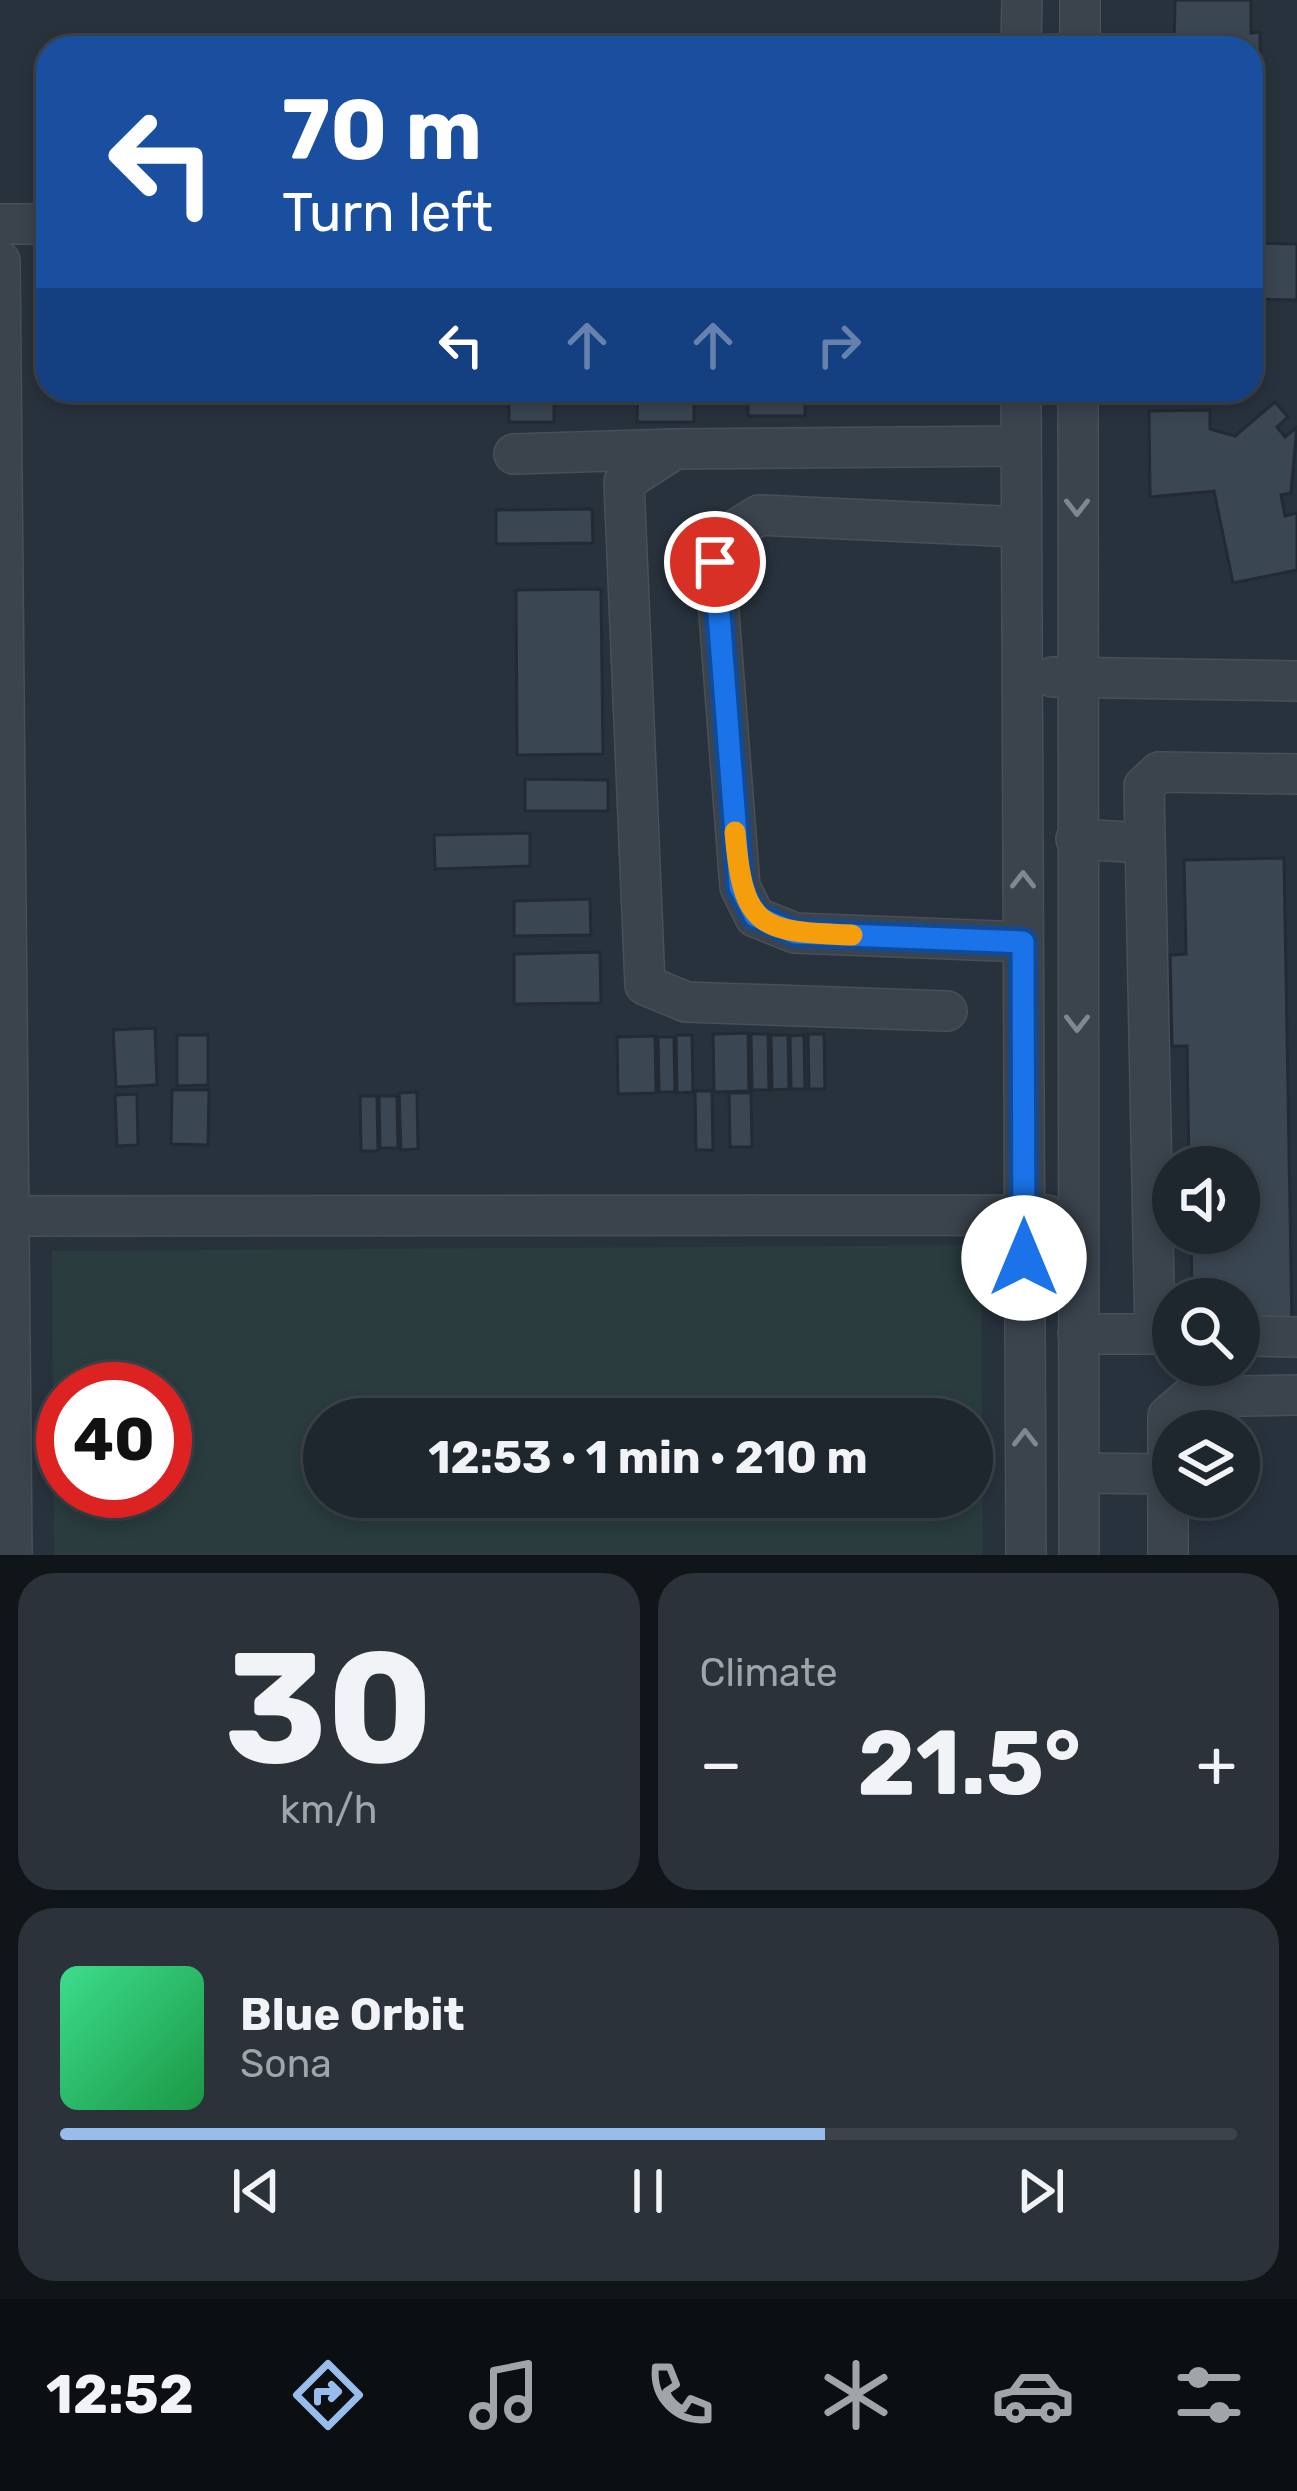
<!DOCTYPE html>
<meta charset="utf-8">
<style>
body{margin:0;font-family:Rubik,sans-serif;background:#2b323a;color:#f1f3f6;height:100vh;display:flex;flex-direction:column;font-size:45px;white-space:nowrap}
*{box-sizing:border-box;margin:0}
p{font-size:39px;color:#a1a5aa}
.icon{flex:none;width:66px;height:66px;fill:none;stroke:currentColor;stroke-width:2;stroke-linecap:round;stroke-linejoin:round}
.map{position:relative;height:1555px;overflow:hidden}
.panel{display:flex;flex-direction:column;gap:18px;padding:18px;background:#101519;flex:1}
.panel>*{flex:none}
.guide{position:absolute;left:36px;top:36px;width:1227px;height:366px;border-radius:36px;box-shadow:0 6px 18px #0003,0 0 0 3px #3c434a;background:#1a4fa0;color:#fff;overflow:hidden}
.controls{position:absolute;left:1152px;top:1146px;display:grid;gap:24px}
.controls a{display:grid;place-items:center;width:108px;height:108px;border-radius:50%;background:#1e262e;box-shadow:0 6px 18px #0003,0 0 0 3px #3c434a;font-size:60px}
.speed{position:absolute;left:36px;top:1362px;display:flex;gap:24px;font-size:60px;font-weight:700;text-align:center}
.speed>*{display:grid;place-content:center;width:156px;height:156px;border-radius:50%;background:#1e262e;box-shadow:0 6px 18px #0003,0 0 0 3px #3c434a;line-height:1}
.speed .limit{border:18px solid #d22;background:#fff;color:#111}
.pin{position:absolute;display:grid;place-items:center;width:102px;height:102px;color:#fff;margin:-51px;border:6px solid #fff;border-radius:50%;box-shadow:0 3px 12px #0007}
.me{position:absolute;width:132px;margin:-66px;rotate:0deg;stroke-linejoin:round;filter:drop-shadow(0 0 9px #0008)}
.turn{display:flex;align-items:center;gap:42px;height:252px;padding:0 48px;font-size:54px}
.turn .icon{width:156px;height:156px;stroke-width:2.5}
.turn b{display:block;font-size:84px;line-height:102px}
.lanes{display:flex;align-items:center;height:114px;padding:0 48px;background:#0003;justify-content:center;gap:60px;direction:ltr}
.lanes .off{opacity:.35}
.big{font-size:90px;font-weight:700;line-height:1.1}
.panel .widget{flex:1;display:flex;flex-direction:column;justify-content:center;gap:18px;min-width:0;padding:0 42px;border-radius:36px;background:#2b323a}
.panel .dial{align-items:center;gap:0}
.dial b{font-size:156px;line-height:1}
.song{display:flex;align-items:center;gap:36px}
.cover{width:144px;height:144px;border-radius:18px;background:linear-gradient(135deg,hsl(150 70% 55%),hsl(140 70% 35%))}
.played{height:12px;border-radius:6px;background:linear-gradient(90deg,#98bded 65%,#3c434a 65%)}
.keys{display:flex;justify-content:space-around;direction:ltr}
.heat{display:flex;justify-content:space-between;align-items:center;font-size:66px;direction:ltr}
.panel .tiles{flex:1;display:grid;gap:18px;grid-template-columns:1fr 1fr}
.widget:last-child{grid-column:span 2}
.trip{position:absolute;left:303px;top:1398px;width:690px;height:120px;border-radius:60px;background:#1e262e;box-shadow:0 6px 18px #0003,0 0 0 3px #3c434a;font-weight:700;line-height:120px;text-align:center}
.dock{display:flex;height:192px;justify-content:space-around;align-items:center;background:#0c0f12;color:#a1a5aa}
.dock .icon{width:84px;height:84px}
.dock .on{color:#98bded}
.dock b{font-size:54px;color:#f1f3f6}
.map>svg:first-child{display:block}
.green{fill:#2a3c3e;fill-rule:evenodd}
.building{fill:#3a4652;stroke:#222a34;stroke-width:3}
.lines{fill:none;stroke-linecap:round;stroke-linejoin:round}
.minor-casing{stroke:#484f59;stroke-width:42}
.minor{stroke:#3b434d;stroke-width:39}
.oneway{stroke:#808791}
.route-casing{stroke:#114b97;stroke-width:30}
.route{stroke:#1a73e8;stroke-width:21}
.slow{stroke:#f59e0b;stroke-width:21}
</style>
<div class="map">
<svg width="1297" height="1555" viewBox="0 0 1297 1555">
<rect width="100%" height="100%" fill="#28323d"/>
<path class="green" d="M981,1245L983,1555H54L52,1251ZM63,1389H165V1491H63ZM324,1419H972V1497H324Z"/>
<path class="building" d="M1175,0H1251V33L1260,32L1261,101L1251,102V48H1174Z
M1251,243L1297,244V300L1251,299Z
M509,390H554V422H509Z
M638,390H694V422H637Z
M748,390H805V416H748Z
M1275,402L1288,417L1277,427L1285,437L1297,427L1291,493L1281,495L1285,516L1297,513V570L1233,583L1214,491L1150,497L1149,411L1210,410V429L1235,436Z
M592,509L593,543L496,544V510Z
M601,589L603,754L517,755L516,590Z
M525,779L608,780V811H525Z
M530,833V866L435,869L434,835Z
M1284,858L1292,1324L1239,1325V1299H1192L1191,1233H1239V1167H1189L1187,1046H1172L1170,955L1186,954L1184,860Z
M590,899L591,935L514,936V901Z
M600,952L601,1003L514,1004V954Z
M155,1028L157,1085L116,1087L113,1030Z
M748,1033L749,1091L714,1092L713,1034Z
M751,1034H768L769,1090H752Z
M808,1034H824L825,1089H809Z
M177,1035H208V1085L177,1086Z
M676,1035H692L693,1092L677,1093Z
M771,1035H788L789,1089L772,1090Z
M804,1035L805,1089H791L790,1036Z
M655,1036L656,1093L618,1094L617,1037Z
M658,1037H674L675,1092H659Z
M172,1090H209L208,1145L171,1144Z
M695,1091H712L713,1150H696Z
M417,1092L418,1149L401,1150L399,1093Z
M729,1093H751L752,1147H730Z
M137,1094L138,1145L117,1146L115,1095Z
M360,1096H377L378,1151H361Z
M379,1096H397L398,1148H380Z"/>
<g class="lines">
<g class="minor-casing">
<path id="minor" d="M1021,48L1022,0
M1080,48V0
M0,224H48
M0,261L12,1555
M1021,390L1026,1555
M1078,390L1079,1555
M514,454L675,449
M1021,527L759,515L727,535L715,562L740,887L755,917L795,933L1023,942
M1053,677L1297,681
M1076,839L1145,843
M947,1011L686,1002L645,985L624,482L675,449L1021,446
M9,1216L1047,1215
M1078,1334H1155
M1173,1335L1155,1334L1144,786L1159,772L1297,774
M1239,1336L1297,1337
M1079,1473L1168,1474V1416L1190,1397L1297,1395
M1168,1474V1555"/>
</g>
<use href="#minor" class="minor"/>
</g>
<defs><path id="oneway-chevron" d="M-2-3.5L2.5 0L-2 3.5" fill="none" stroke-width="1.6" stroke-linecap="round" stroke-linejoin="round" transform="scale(3)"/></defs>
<g class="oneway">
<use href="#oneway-chevron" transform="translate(1077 507) rotate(90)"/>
<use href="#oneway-chevron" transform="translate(1023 880) rotate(-90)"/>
<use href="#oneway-chevron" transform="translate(1077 1023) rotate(90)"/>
<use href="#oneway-chevron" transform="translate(1025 1438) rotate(-90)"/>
</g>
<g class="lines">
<g class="route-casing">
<path id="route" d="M715,562L740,887L755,916L795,933L1023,942L1024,1258"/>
</g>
<use href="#route" class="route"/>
<path class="slow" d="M735,832C743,928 759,932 852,935"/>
</g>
</svg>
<div class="controls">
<a><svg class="icon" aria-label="sound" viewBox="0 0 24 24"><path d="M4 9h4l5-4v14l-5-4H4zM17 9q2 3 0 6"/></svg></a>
<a><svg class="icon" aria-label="search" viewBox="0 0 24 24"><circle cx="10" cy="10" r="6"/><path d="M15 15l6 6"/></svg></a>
<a><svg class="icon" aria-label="layers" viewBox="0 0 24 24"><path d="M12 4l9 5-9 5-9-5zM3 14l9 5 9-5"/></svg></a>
</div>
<div class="speed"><div class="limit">40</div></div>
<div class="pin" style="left:715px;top:562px;background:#d93025"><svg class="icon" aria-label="arrive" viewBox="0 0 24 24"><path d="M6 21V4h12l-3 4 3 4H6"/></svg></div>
<svg class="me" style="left:1024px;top:1258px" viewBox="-20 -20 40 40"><circle r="19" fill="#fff"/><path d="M0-13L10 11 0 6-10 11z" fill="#1a73e8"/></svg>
<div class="trip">12:53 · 1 min · 210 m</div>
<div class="guide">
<div class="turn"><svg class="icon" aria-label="left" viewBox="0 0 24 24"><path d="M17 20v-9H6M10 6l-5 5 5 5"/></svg><div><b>70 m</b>Turn left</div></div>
<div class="lanes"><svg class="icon" aria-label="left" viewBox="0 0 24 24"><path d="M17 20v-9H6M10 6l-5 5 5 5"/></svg><svg class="icon off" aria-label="ahead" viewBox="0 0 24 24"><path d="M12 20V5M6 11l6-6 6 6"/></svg><svg class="icon off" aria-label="ahead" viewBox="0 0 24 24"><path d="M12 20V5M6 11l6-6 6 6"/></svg><svg class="icon off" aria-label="right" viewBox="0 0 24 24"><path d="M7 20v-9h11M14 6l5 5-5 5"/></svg></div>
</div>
</div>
<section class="panel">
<div class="tiles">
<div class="widget dial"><b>30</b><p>km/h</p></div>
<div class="widget"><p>Climate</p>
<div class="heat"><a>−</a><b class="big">21.5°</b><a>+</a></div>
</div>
<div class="widget">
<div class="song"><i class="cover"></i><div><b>Blue Orbit</b><p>Sona</p></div></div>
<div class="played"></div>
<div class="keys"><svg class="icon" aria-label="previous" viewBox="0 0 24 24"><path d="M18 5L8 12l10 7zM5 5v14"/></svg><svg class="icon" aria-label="pause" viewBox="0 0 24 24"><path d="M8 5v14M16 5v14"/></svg><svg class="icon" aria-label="next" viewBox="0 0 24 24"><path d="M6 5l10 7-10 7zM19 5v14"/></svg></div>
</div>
</div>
</section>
<nav class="dock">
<b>12:52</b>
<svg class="icon on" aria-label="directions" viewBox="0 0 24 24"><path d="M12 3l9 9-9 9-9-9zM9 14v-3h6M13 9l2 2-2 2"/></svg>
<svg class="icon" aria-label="music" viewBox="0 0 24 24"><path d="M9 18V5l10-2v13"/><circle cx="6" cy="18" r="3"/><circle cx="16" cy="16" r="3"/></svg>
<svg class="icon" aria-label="phone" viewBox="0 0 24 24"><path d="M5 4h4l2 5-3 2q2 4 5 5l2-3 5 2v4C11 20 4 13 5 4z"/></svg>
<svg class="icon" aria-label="climate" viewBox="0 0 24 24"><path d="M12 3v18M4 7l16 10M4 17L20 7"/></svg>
<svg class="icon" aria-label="car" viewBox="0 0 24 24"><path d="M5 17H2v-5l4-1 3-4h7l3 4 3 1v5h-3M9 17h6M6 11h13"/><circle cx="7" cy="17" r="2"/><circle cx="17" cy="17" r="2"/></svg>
<svg class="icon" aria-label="filters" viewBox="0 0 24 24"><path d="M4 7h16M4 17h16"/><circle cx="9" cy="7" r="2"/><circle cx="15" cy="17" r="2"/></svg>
</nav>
